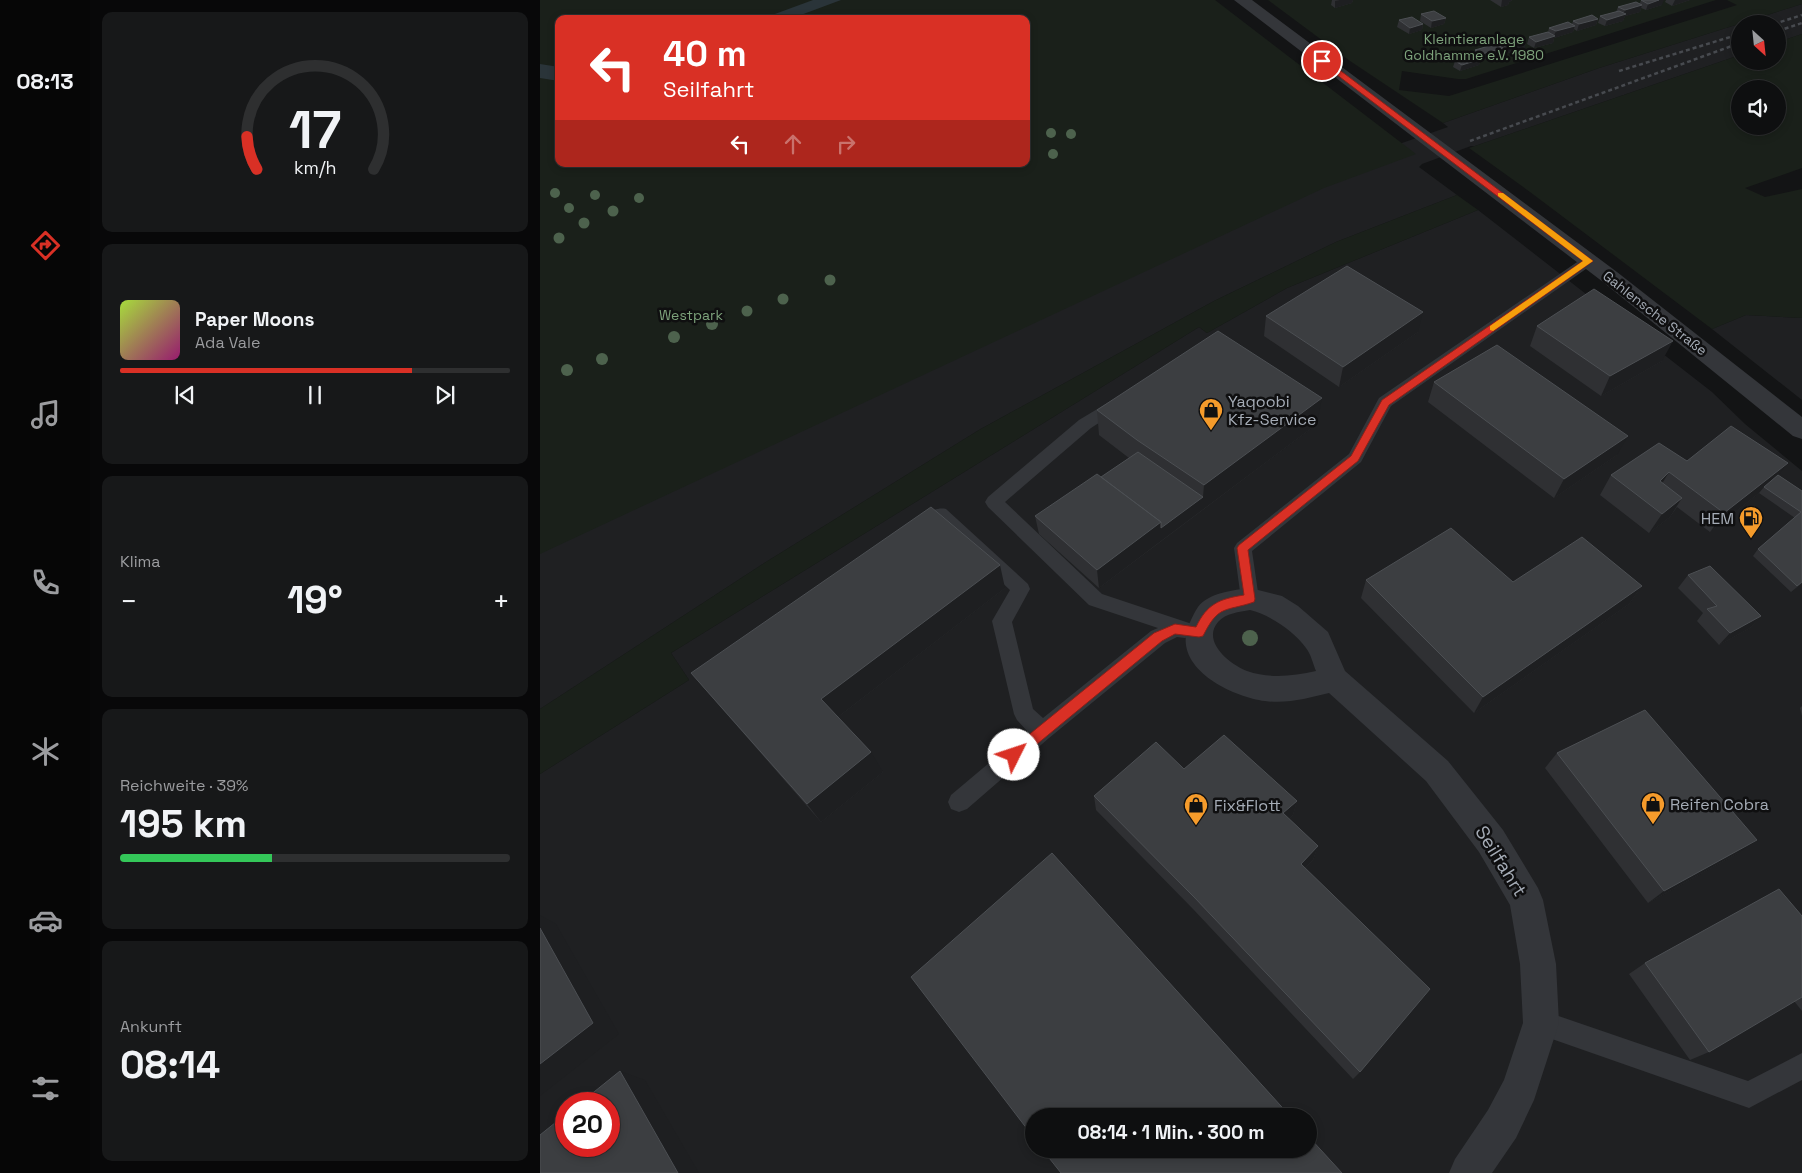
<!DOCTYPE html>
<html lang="de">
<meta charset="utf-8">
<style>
body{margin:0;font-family:"Space Grotesk",sans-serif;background:#171819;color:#f1f3f6;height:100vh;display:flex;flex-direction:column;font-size:19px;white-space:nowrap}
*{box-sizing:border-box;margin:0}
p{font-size:16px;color:#9b9c9f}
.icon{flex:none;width:28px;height:28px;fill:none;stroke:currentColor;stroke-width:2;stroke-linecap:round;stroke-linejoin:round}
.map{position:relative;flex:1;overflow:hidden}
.sheet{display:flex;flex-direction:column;gap:12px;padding:12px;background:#080809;width:450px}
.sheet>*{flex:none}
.top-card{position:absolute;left:15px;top:15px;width:475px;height:152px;border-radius:10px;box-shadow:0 2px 8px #0003,0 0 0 1px #2e2f30;background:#d93025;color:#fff;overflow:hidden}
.needle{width:32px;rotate:153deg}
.fabs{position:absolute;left:1191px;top:15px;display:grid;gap:10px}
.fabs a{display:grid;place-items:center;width:55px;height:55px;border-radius:50%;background:#0e0f10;box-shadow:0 2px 8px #0003,0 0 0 1px #2e2f30;font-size:25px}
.speed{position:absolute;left:15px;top:1092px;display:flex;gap:10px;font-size:25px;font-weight:700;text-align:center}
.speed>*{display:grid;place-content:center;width:65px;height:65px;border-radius:50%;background:#0e0f10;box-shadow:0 2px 8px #0003,0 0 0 1px #2e2f30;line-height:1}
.speed .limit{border:8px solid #d22;background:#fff;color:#111}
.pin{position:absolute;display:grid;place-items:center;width:42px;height:42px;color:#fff;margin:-21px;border:2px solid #fff;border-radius:50%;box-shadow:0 1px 5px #0007}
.me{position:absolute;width:55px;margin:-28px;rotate:49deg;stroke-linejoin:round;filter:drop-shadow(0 0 4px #0008)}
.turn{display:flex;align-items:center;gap:18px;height:105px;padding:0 25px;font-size:22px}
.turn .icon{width:65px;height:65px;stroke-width:2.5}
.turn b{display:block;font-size:35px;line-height:42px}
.lanes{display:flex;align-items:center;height:48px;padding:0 25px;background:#0003;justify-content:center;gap:25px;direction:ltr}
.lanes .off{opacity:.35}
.big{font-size:38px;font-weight:700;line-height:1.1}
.sheet .card{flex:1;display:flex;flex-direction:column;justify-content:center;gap:8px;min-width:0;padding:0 18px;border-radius:10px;background:#171819}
.sheet .dial{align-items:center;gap:0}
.dial svg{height:130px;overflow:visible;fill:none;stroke:#2e2f30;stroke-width:7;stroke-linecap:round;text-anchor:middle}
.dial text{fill:#f1f3f6;stroke:none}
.song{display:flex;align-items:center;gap:15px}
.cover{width:60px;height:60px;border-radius:8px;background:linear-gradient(135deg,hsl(80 70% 55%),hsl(320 70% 35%))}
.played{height:5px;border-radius:2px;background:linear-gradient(90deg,#d93025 75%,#2e2f30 75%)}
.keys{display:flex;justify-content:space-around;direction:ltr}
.heat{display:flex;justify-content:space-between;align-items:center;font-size:28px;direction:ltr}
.charge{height:8px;border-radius:4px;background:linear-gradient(90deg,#34c759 39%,#2e2f30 0)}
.trip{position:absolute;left:485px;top:1108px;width:292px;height:50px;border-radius:25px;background:#0e0f10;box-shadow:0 2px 8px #0003,0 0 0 1px #2e2f30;font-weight:700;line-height:50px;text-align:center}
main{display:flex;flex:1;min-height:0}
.dock{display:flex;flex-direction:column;width:90px;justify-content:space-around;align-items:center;background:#060606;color:#9b9c9f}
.dock .icon{width:35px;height:35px}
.dock .current{color:#d93025}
.dock b{font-size:22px;color:#f1f3f6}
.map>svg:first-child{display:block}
.built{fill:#1f2022;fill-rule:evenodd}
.green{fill:#1a201a;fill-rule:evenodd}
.water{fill:#2a3439}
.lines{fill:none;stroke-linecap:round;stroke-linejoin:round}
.service{fill:#34363a;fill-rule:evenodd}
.minor{fill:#34363a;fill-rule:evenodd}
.tertiary{fill:#34363a;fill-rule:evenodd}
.rail{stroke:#474a4f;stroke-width:2.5;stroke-dasharray:4 3;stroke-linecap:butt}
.tree{fill:#4d624d}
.wall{fill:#2f3033}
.shaded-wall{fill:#1e1f21}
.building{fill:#3c3e41;stroke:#4c4f53}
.route{fill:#d93025;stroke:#8d1f18}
.slow{fill:#f59e0b}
.labels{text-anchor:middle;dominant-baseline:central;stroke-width:5;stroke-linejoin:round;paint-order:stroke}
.far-park-label{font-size:14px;fill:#7da27b;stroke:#0f0f10}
.far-street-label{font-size:14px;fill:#a5acb6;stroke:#0f0f10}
.poi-label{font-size:16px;fill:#a5acb6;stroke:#0f0f10;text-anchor:start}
.near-street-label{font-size:19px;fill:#a5acb6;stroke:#0f0f10}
</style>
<main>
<nav class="dock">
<b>08:13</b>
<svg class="icon current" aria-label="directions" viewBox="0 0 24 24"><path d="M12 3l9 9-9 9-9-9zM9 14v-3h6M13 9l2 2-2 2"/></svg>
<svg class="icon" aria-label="music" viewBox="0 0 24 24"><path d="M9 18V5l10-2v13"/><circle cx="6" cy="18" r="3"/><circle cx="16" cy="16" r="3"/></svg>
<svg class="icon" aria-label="phone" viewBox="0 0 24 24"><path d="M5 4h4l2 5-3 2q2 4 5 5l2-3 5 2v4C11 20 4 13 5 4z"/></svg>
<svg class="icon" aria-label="climate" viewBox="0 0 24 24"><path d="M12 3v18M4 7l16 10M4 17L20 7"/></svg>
<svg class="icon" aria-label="car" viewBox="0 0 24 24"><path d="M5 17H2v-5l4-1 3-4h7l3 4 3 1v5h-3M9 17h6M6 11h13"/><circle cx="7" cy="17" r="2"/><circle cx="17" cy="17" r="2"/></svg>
<svg class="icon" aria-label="filters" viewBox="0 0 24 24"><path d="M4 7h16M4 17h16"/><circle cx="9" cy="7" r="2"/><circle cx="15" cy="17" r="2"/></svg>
</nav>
<section class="sheet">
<div class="card dial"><svg viewBox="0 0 100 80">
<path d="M14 69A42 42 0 1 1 86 69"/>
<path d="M14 69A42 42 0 0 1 8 49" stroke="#d93025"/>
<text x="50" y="56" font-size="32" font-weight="700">17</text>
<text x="50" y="72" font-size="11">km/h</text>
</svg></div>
<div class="card">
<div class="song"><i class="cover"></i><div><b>Paper Moons</b><p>Ada Vale</p></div></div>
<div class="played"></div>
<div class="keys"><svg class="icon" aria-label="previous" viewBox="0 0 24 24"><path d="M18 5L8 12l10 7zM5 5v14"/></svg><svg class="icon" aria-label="pause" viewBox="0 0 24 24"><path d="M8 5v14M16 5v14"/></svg><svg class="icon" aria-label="next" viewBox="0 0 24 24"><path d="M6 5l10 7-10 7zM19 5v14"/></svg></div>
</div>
<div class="card"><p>Klima</p>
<div class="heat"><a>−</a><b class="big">19°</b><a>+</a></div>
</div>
<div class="card"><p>Reichweite · 39%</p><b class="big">195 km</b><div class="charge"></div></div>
<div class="card"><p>Ankunft</p><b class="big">08:14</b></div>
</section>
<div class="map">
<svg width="1262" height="1173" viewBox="0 0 1262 1173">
<rect width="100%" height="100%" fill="#131415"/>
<path class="built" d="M1262,4V34L1238,42V24H1200V55L935,146H931L882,164L879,167L917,195L796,242L674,301L439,430L226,562L0,709V495L862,143L908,127L903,123L1059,68Z
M938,210L1172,392L1205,424L1262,471V1173H0V774L149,680L131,653L659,327L667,333L747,288ZM26,1104H69V1146H26ZM494,1116H769V1149H494Z
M1206,315L1262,318V400L1172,329Z"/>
<path class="green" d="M0,0H675L876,154L784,188L0,554ZM19,19H486V164H19Z
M728,0H1176L926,79H918L862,71L859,90L909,96L1197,5L1187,0H1262V4L1059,68L903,123L810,61Z
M1262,34V168L1205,188L1225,197L1262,189V318L1206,315L1172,329L990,192L929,148L1200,55V61H1238V42ZM1200,89H1238V126H1200Z
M917,195L938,210L747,288L667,333L659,327L131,653L149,680L0,774V709L226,562L439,430L674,301L796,242Z"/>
<path class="water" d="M273,0H301L250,19H221Z
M0,64L19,67V81L0,78Z"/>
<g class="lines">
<path class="service" d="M1048,257L1053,258L1055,261L1053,264L851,406L821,462L712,551L719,599L717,604L710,607L703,604L701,599L694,548L697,543L809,454L839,398L1043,258Z
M579,396L585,398L587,402L585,406L551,428L465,502L562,594L652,624L655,630L652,636L645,638L637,637L625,643L509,738L427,809L419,812L411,809L408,802L411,795L487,731L477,720L474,714L452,621L470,590L399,524L378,535L372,533L369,528C375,517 395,506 406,509L488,584L490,589L472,622L493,709L503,718L611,631L618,628L549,605L448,507L445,502L448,497L539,420Z
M1001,1010L1208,1081L1262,1053V1080L1209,1108L992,1032L988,1023L992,1014Z"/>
<path class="minor" d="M710,588L742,596L758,606L788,632L805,671L908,761L963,830L998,888L1003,900L1016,964L1019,1023L994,1100L976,1138L952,1173H909L915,1159L948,1110L964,1080L983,1023L980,964L970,905L939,852L886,781L789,693C768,698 748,704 725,701C689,696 627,665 651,620C653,616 655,611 658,607C668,593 694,590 710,588ZM710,610C730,615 754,631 766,648C771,654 773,664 776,671C753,676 730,679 707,671C691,665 661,642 678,622C686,613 699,612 710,610Z"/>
<path class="tertiary" d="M694,0H712L1077,272L1262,417V439L1253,436L1063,282Z"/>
<path class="rail" d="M1234,24L1262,15
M1238,31L1262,23
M1079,71L1200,34
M930,141L1200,43"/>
</g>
<g class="tree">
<circle cx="511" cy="133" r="5"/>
<circle cx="531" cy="134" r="5"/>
<circle cx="513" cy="154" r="5"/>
<circle cx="15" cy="193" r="5"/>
<circle cx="55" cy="195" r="5"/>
<circle cx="99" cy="198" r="5"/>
<circle cx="29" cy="208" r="5"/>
<circle cx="73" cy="211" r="5.5"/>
<circle cx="44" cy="223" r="5.5"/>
<circle cx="19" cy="238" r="5.5"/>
<circle cx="290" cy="280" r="5.5"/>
<circle cx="243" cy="299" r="5.5"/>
<circle cx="207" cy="311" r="5.5"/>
<circle cx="172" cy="324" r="6"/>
<circle cx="134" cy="337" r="6"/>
<circle cx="62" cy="359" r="6"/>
<circle cx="27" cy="370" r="6"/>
<circle cx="710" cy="638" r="8"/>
</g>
<path class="wall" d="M792,0H813L812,3L795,8L791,5Z
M950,0H972L971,1L969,2L968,5L961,7Z
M1101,0L1122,5L1106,10L1101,8L1100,12L1085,16L1083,21L1065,26L1058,23L1060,16L1076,12L1078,7L1100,3Z
M1126,0H1150L1132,6L1125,2Z
M881,14L906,18L904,24L891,28L880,21Z
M1058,19L1056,25L1037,31L1034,29L1033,32L1014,38L1013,43L994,48L987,44L989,37L1008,32L1009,28L1032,24L1033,21Z
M859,20L883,24L882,30L869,34L857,27Z
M959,43L985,48L965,54L962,52L961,55L940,61L939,65L920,71L913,67L915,61L934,55L935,50L959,46Z
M726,316L878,332L799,387L724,336Z
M997,326L1122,361L1061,396L990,346Z
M894,382L1077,455L1014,498L888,402Z
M557,410L777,424L559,588L499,534L495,516L561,477L589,458L559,435Z
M1147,461L1238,475L1262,491V583L1251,592L1213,556L1218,549L1255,518L1219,493L1170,532L1137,507L1130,517L1109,533L1060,495L1071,475Z
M1148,575L1221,616L1210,628L1179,645L1157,621L1163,613L1138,588Z
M826,580L973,582L1102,586L1089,604L934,713L821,598Z
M465,588L298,717L343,772L281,822L169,694L151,673Z
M1262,706V716L1260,708Z
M1017,753L1198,853L1108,903L1005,768Z
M644,769L757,801L753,815L749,819L778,846L773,860L765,868L820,1072L813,1079L653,909L556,810L554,796Z
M1262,916V1011L1254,1001L1169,1052L1150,1060L1089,974L1105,963Z"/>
<path class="shaded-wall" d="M800,0H813L812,3L795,8V1Z
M962,0H972L971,1L969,2L968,5L961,7Z
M1119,0H1124L1122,5L1106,10L1108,4Z
M1135,0H1150L1132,6Z
M1102,5L1100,12L1085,16L1083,21L1065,26L1067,20L1083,15L1085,10Z
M906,18L904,24L891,28L892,21Z
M1058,19L1056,25L1037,31L1039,24Z
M883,24L882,30L869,34L870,28Z
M1035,26L1033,32L1014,38L1013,43L994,48L996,42L1014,36L1016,31Z
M986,41L985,48L965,54L966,47Z
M963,48L961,55L940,61L942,54Z
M941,59L939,65L920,71L922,65Z
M883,312L878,332L799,387L803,367Z
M1133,341L1122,361L1061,396L1070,376Z
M782,398L777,424L621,541V528L663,497L664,485Z
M1088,436L1077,455L1014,498L1024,479Z
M1248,463L1233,482L1224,487L1219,493L1170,532L1184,513Z
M1129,472L1117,492L1120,481Z
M1142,498L1130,517L1109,533L1122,514Z
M621,522V541L559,588L557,570Z
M460,565L465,588L294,720L281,699Z
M1102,586L1089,604L934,713L943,697Z
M1221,616L1210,628L1179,645L1190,633Z
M331,752L343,772L281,822L267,804Z
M757,801L753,815L740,828L743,813Z
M1217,840L1198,853L1108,903L1124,891Z
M778,846L773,860L756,877L761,864Z
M0,915L16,924L79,1034L0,1096Z
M80,1071L105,1080L159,1173H138Z"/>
<path class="building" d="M1101,0H1119L1108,4Z
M1096,2L1102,5L1085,10L1078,7Z
M894,11L906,18L892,21L881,14Z
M1079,11L1086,14L1067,20L1060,16Z
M1052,15L1058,19L1039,24L1033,21Z
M872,17L883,24L870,28L859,20Z
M1028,22L1035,26L1016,31L1009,28Z
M1008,32L1015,36L996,42L989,37Z
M979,37L986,41L966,47L959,43Z
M956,44L963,48L942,54L935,50Z
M934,54L941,59L922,65L915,61Z
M807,266L883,312L803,367L726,316Z
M1054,289L1133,341L1070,376L997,326Z
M678,331L782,398L664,485L597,440L557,410Z
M957,345L1088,436L1024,479L894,382Z
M1191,426L1248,463L1184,513L1129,472L1120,481L1142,498L1122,514L1071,475L1119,443L1147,461Z
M598,452L663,497L621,528V522L561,477Z
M557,474L621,522L557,570L495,516Z
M1238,475L1262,491V582L1257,586L1218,549L1261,512L1224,487Z
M391,507L460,565L281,699L331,752L267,804L151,673Z
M911,528L973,582L1042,537L1102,586L943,697L826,580Z
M1170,566L1221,616L1190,633L1167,609L1177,606L1148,575Z
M1105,710L1217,840L1124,891L1017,753Z
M684,735L757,801L743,813L778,846L761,864L890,989L820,1072L654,897L554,796L616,742L644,769Z
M512,853L750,1116H494V1138L371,977Z
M1239,889L1262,916V997L1169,1052L1105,963Z
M0,928L53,1023L0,1064Z
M80,1071L138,1173H0V1135L26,1114V1146H69V1104H39Z
M769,1137L802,1173H521L502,1149H769Z"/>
<path class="route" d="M780,59H785L1053,261L849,405L818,461L708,550L715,599L714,602C685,612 679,604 663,636L659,637L635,634L622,641L479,759L474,761L470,759L468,755L470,750L614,633L635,624L656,627C667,604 679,599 704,595L697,548L699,545L811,456L842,400L1043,261L780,62Z"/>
<path class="slow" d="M958,193H963L1053,261L953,331L950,330V326L1043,261L958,196Z"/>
<defs>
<g id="shop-pin" transform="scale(1.25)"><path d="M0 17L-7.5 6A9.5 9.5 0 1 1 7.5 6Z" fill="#f59b2b" stroke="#0f0f10"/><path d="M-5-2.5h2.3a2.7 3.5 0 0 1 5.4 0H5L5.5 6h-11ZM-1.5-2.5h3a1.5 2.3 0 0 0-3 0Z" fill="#111"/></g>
<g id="fuel-pin" transform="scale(1.25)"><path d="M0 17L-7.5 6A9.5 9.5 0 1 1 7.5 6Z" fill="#f59b2b" stroke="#0f0f10"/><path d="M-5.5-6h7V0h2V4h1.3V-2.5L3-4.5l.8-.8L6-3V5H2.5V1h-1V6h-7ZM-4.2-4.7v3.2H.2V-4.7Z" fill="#111"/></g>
</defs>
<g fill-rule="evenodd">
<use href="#shop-pin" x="671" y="410"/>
<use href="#fuel-pin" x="1211" y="518"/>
<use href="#shop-pin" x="1113" y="804"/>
<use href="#shop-pin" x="656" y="805"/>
</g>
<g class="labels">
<g class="far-park-label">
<text x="934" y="39">Kleintieranlage<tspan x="934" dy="16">Goldhamme e.V. 1980</tspan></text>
<text x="151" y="315">Westpark</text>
</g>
<g class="far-street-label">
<text transform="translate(1115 313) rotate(38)">Gahlensche Straße</text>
</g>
<g class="poi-label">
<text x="688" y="401">Yaqoobi<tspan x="688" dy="18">Kfz-Service</tspan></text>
<text x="1194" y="518" text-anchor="end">HEM</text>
<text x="1130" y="804">Reifen Cobra</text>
<text x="674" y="805">Fix&amp;Flott</text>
</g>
<g class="near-street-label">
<text transform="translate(961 861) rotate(58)">Seilfahrt</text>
</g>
</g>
</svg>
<div class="fabs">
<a><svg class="needle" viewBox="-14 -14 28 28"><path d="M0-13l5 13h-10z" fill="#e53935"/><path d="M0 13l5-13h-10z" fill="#9b9c9f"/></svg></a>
<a><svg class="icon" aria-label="sound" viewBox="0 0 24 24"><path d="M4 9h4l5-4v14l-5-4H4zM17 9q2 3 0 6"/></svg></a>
</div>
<div class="speed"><div class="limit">20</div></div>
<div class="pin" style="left:782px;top:61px;background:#d93025"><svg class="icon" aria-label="arrive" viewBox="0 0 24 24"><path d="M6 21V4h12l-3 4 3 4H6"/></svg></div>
<svg class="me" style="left:474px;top:755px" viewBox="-20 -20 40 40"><circle r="19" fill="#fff"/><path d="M0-13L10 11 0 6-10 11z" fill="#d93025"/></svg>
<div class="trip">08:14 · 1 Min. · 300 m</div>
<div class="top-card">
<div class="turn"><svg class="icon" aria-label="left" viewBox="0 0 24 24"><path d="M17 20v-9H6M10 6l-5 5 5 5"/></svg><div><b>40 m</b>Seilfahrt</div></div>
<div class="lanes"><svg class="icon" aria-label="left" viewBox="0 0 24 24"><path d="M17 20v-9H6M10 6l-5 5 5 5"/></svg><svg class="icon off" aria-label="ahead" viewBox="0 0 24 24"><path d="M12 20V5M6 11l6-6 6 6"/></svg><svg class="icon off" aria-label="right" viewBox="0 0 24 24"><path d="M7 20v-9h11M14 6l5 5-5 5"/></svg></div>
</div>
</div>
</main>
